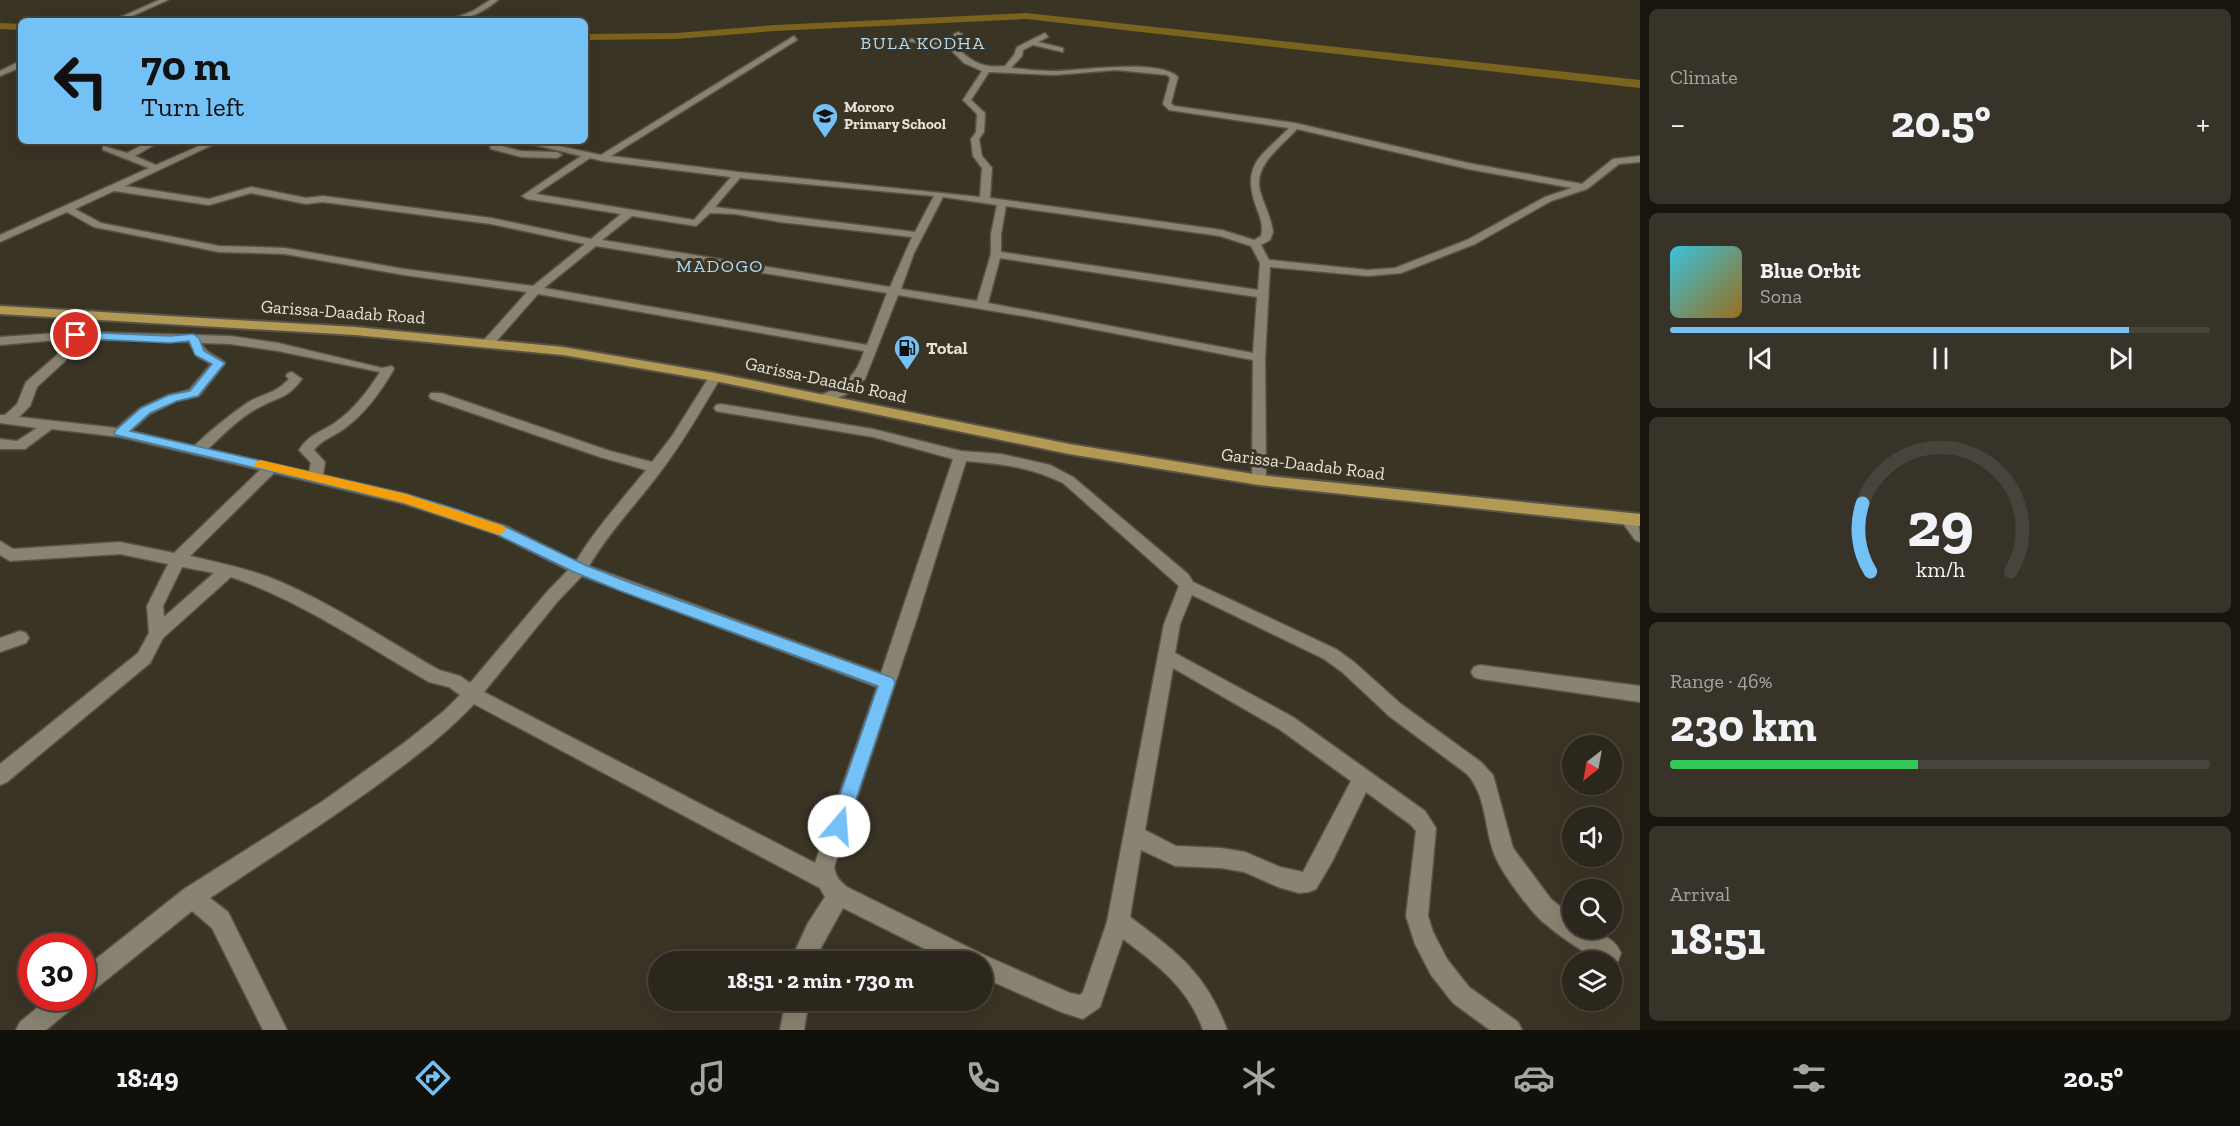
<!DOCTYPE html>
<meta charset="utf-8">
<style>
body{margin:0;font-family:"Zilla Slab",serif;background:#383329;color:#f1f3f6;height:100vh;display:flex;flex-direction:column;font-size:22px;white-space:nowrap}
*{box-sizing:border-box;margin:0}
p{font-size:20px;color:#a6a5a3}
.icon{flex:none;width:33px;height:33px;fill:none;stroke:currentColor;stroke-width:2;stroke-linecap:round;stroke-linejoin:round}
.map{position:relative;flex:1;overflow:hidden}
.details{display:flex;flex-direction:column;gap:9px;padding:9px;background:#18150f;width:600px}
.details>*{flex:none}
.hud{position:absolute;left:18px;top:18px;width:570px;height:126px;border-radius:9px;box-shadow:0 6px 24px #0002,0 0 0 2px #48443b;background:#73c1f5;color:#111;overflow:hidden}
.needle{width:39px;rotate:211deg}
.tools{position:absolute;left:1562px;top:735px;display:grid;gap:12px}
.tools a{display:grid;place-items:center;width:60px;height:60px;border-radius:50%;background:#2c271c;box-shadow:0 6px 24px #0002,0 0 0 2px #48443b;font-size:30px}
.speed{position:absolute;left:18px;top:933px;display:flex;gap:12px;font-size:30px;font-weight:700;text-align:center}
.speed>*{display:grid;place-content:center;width:78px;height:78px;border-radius:50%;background:#2c271c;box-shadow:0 6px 24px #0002,0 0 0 2px #48443b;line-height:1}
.speed .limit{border:9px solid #d22;background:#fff;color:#111}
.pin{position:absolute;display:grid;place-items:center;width:51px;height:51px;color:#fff;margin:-26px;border:3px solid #fff;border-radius:50%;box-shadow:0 2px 6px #0007}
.me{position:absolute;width:66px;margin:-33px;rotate:18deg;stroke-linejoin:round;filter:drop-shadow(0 0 4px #0008)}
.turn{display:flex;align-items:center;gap:21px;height:126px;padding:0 24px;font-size:27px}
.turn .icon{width:78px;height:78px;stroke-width:2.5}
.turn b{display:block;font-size:42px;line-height:51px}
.big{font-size:45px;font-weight:700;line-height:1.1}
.details .widget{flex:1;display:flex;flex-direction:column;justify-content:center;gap:9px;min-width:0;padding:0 21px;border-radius:9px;background:#383329}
.details .dial{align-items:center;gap:0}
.dial svg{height:156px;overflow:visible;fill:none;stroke:#48443b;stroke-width:7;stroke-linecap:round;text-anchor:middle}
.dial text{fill:#f1f3f6;stroke:none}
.song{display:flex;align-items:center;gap:18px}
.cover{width:72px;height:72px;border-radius:9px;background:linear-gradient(135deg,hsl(190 70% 55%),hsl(40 70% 35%))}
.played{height:6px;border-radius:3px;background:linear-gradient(90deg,#73c1f5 85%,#48443b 85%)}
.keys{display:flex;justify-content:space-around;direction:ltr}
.heat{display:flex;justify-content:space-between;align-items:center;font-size:33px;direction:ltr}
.charge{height:9px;border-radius:4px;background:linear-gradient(90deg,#34c759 46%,#48443b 0)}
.trip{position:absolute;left:648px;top:951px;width:345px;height:60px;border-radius:30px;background:#2c271c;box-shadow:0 6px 24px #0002,0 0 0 2px #48443b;font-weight:700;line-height:60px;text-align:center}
.tab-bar{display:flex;height:96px;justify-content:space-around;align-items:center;background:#12100b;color:#a6a5a3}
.tab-bar .icon{width:42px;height:42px}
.tab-bar .on{color:#73c1f5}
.tab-bar b{font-size:27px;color:#f1f3f6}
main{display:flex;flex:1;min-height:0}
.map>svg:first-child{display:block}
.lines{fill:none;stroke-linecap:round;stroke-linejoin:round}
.river{fill:#7a631d;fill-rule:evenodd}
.minor-casing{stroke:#585346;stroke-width:3}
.trunk-casing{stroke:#585346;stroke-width:4}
.minor{fill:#898371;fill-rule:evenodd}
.trunk{fill:#b29a54;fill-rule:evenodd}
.route{fill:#73c1f5;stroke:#4b7d9f;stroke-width:1.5}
.slow{fill:#f59e0b}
.labels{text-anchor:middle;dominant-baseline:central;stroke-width:6;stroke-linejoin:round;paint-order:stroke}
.far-poi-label{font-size:15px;font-weight:bold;fill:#e6e2d9;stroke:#3a3425;text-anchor:start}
.far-quarter-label{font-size:18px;letter-spacing:1.5px;fill:#b0daf7;stroke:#3a3425}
.street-label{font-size:18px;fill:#e6e2d9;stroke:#3a3425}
.poi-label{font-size:18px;font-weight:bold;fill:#e6e2d9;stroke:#3a3425;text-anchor:start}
</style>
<main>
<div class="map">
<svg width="1640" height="1030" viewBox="0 0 1640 1030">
<rect width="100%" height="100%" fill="#3a3425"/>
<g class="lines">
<path class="river" d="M1026,13L1640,80V88L1026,19L775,31L676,39L585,40V34L676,33L775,25Z
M0,23L21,24V30L0,29Z"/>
<g class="minor-casing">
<path id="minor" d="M159,0H168L121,21H112Z
M490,0H498C484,12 465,21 447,21L473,11Z
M958,32L962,34L961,46L957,48C974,63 982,68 1005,66L1014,55L1017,47L1045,33L1048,37L1038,42L1063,48V52L1033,45L1023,50L1022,56L1011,68C1025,69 1039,71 1053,71C1080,71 1159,58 1178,77L1171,103L1174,106L1295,123L1468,163L1582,184L1613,159L1640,156V162L1619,164L1587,189L1551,201L1475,244L1401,273L1368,276L1270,267L1265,358L1266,480L1259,485L1252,480L1253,360L1035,318L898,295L865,379L847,394L828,402H818L816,399L818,396C843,387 856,377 864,351L538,294L492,346H484V340L527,292L404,275L285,254L219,252L94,227L67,212L0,242V235L149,168L103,150V146L127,153L150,141H161L135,156L156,165L210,141H221L125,186L209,199L251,187L306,198L323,196L491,218L591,239L621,214L527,199L522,196L581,156L518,141H535L601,155L794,36L797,40L611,156L738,172L980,197L982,168L973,156L971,139L976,132L977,114L963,100L982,71L964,63L949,48L907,41L911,39L954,44V34ZM1116,70L1167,75L1170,78L1163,104L1169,110L1289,128C1261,157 1240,164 1257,209C1260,217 1264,227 1261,236L1254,240L1222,230L990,198L992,168L982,156L979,139L984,132L985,113L971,100L989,72L1054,75ZM1297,129L1468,169L1572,188L1545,197L1467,240L1395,268L1368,270L1269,260L1261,245L1270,240L1273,232C1271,217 1264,205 1260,191C1253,165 1282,146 1297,129ZM590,158L602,161L731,177L694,220L536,194ZM740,178L934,196L915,232L715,207ZM114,191L209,205L251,193L306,204L323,202L491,224L585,244L533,286L404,269L285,248L219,246L101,223L75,209ZM943,197L997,205L991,234V254L977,301L901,289L914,253ZM1006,206L1220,236L1251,246L1260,263L1258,290L1001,252V234ZM710,213L735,214L780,222L912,237L890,287L602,240L632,216L696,226ZM596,246L887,293L867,345L544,288ZM1000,258L1257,297L1253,353L988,303Z
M18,62H21V67L0,76V71Z
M494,144L521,151L557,152L562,155L557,158L521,157L491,149L490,147Z
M93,311L99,315L87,332L230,336L278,343L382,368L392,366L394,369C381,391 366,413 345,428C334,437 323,438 314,450L325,462L323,475L406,494L506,526L576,561C596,528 622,500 646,470L600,457L431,399L429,396L431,393H441L610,451L652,462L672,436L711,374H719L721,377C702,409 683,442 661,471C638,502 609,532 589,566L881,673L953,459L873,437L721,412L716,411L714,408L716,405L721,404L873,429L961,451L1001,454L1050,465L1073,477L1188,574L1193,582L1336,649L1354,662L1401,704L1481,762L1493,775L1513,848L1551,899L1572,916V928C1590,928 1614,935 1621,953L1618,961L1611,964V962C1593,962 1546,927 1534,913C1522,899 1502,873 1495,856C1484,829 1487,796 1467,774L1389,716L1342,672L1324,659L1192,595L1180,624L1175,653L1293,717L1425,811L1436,828L1428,916L1433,932L1447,959L1469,987L1518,1022L1522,1030H1490L1453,1003L1431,975L1415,944L1406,916L1416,831L1411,825L1366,792L1332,862L1316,889L1309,892L1299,893L1278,887L1244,872L1221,868L1175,866L1141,850L1130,917C1177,952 1206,973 1227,1030H1203C1189,989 1157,964 1123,939L1100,1007L1083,1019L1061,1012L982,977V962H951L843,908L813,962H790L808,923L825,897L820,888L474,704C447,733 415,757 384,780C327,822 268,859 210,898L228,912L287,1030H263L212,928L192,911L90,993L82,996V970L184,889L323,801L404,743L444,711L460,695L449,687L429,682C365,645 301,601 231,577L163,638L150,663L7,782L0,785V764L138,653L149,633L147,606L168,564L120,554L10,561L0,555V541L13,549L120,542L174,553L260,470L120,437L52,429L25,449H0V439L17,441L37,428L0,423V415H5L17,404L26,382L56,356L69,339L0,345V337L74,332L89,313ZM81,339L189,342L198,357L211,364L189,390L168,395L140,408L117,428L19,417L30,406L37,387L64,362ZM201,343L230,344L278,351L380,372C368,391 354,409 336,422C321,433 311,432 299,450L311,463L309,472L208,449C224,434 240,417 260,407C280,396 287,399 302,379L292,372L288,373L286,376L289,379C274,395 263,393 247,403C228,416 211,430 194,446L131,431L150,414L177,401L199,396L223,366L225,363C217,355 207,355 201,343ZM966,461C1002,464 1031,467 1063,483L1179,586L1164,624L1107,922L1083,992L1080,995L1070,993L984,955L847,887C839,881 836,876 834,867L918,615ZM274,473L404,504L496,534L568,570L546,593L470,683L460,676L439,670C383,638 326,599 266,576C241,567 216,562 190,556ZM182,567L214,573L164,617L163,606ZM582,576L877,687L815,863L484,692L558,601ZM1173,668L1279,729L1351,781L1303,872L1280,867L1245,852L1221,848L1176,846L1145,830Z
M1628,514C1640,518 1640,530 1640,542L1635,540L1620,519L1623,515Z
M20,631L26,633L29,638L26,643L0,652V638Z
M1480,665L1640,686V702L1480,679L1474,677L1471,672L1474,667Z
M49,998H78L75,1006L46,1030H16L20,1022Z
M786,1000H809L804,1030H780Z"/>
</g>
<g class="trunk-casing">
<path id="trunk" d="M0,306L355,327L563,347L715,373L1069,444L1259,475L1640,514V526L1259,485L1069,454L715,381L563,355L355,335L0,314Z"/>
</g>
<use href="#minor" class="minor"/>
<use href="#trunk" class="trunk"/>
</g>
<path class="route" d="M76,332L170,336L193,334L199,338L204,351L225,363L198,396L177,401L150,413L130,431L406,494L456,509L506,527L585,565L628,582L893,678L895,683L845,832L839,835L832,832L829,826L878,686L618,590L574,572L496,534L405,503L116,435L114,433L116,430L141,408L169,395L190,391L212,364L195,355L189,341L170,343L72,338L70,335Z"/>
<path class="slow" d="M260,460L406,494L504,526L506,530L499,535L404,503L256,467L254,464Z"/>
<defs>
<g id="school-pin" transform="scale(1.35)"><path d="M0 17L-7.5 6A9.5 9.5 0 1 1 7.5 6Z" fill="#73c1f5" stroke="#3a3425"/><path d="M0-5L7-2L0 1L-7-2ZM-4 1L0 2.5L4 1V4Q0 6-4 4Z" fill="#111"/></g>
<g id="fuel-pin" transform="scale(1.35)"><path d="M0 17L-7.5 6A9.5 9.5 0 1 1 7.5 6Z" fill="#73c1f5" stroke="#3a3425"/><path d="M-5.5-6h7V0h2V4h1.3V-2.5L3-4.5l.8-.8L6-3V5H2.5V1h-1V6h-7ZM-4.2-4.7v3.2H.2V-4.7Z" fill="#111"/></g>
</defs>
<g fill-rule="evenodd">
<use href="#school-pin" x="825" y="116"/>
<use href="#fuel-pin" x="907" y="348"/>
</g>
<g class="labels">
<g class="far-poi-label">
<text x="844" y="107">Mororo<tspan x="844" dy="17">Primary School</tspan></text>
</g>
<g class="far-quarter-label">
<text x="923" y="43">BULA KODHA</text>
<text x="720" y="266">MADOGO</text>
</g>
<g class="street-label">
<text transform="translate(343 312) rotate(4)">Garissa-Daadab Road</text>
<text transform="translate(826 380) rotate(12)">Garissa-Daadab Road</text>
<text transform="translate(1303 464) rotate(7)">Garissa-Daadab Road</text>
</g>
<g class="poi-label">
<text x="926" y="348">Total</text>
</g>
</g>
</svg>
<div class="tools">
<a><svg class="needle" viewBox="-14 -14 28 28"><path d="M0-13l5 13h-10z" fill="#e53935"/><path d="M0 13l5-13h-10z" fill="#a6a5a3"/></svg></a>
<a><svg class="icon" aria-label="sound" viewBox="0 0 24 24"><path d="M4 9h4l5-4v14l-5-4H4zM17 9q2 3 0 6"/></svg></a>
<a><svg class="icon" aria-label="search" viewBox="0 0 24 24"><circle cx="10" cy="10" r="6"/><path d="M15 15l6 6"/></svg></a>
<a><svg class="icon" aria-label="layers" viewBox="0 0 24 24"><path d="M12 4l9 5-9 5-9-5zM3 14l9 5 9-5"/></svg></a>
</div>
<div class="speed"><div class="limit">30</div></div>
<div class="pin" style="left:76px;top:335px;background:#d93025"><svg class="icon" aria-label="arrive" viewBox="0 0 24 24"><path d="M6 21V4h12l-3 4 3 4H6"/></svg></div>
<svg class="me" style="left:839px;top:826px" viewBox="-20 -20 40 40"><circle r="19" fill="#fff"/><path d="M0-13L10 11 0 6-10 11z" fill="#73c1f5"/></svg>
<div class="trip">18:51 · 2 min · 730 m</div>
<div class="hud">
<div class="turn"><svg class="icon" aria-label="left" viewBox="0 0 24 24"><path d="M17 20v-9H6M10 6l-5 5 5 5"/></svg><div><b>70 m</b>Turn left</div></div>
</div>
</div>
<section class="details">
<div class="widget"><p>Climate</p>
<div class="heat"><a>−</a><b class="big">20.5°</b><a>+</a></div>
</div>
<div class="widget">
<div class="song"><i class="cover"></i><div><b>Blue Orbit</b><p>Sona</p></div></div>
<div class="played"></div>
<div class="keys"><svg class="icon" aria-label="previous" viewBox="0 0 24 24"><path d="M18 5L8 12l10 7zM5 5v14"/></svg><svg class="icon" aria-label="pause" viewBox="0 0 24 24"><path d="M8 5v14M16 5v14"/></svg><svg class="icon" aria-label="next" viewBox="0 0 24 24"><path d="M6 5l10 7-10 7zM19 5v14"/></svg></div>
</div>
<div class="widget dial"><svg viewBox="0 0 100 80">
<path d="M14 69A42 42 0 1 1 86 69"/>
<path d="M14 69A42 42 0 0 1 10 34" stroke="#73c1f5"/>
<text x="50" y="56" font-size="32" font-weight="700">29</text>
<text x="50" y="72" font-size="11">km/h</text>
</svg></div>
<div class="widget"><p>Range · 46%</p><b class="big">230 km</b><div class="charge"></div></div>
<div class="widget"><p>Arrival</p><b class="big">18:51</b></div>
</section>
</main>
<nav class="tab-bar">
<b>18:49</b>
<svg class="icon on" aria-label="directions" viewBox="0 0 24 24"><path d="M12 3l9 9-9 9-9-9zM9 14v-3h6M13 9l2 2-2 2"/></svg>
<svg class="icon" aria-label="music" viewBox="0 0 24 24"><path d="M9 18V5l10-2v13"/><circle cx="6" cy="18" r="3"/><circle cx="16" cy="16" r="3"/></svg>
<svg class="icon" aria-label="phone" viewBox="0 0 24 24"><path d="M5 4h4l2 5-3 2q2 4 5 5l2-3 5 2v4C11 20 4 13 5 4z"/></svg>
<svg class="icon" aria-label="climate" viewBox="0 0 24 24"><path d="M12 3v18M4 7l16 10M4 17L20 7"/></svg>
<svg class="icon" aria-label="car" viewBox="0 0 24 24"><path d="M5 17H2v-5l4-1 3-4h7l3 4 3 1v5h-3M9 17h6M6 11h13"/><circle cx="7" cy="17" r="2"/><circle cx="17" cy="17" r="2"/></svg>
<svg class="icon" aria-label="filters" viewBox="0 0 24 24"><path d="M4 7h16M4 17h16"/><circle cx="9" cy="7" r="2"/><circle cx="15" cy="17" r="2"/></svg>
<b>20.5°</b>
</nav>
